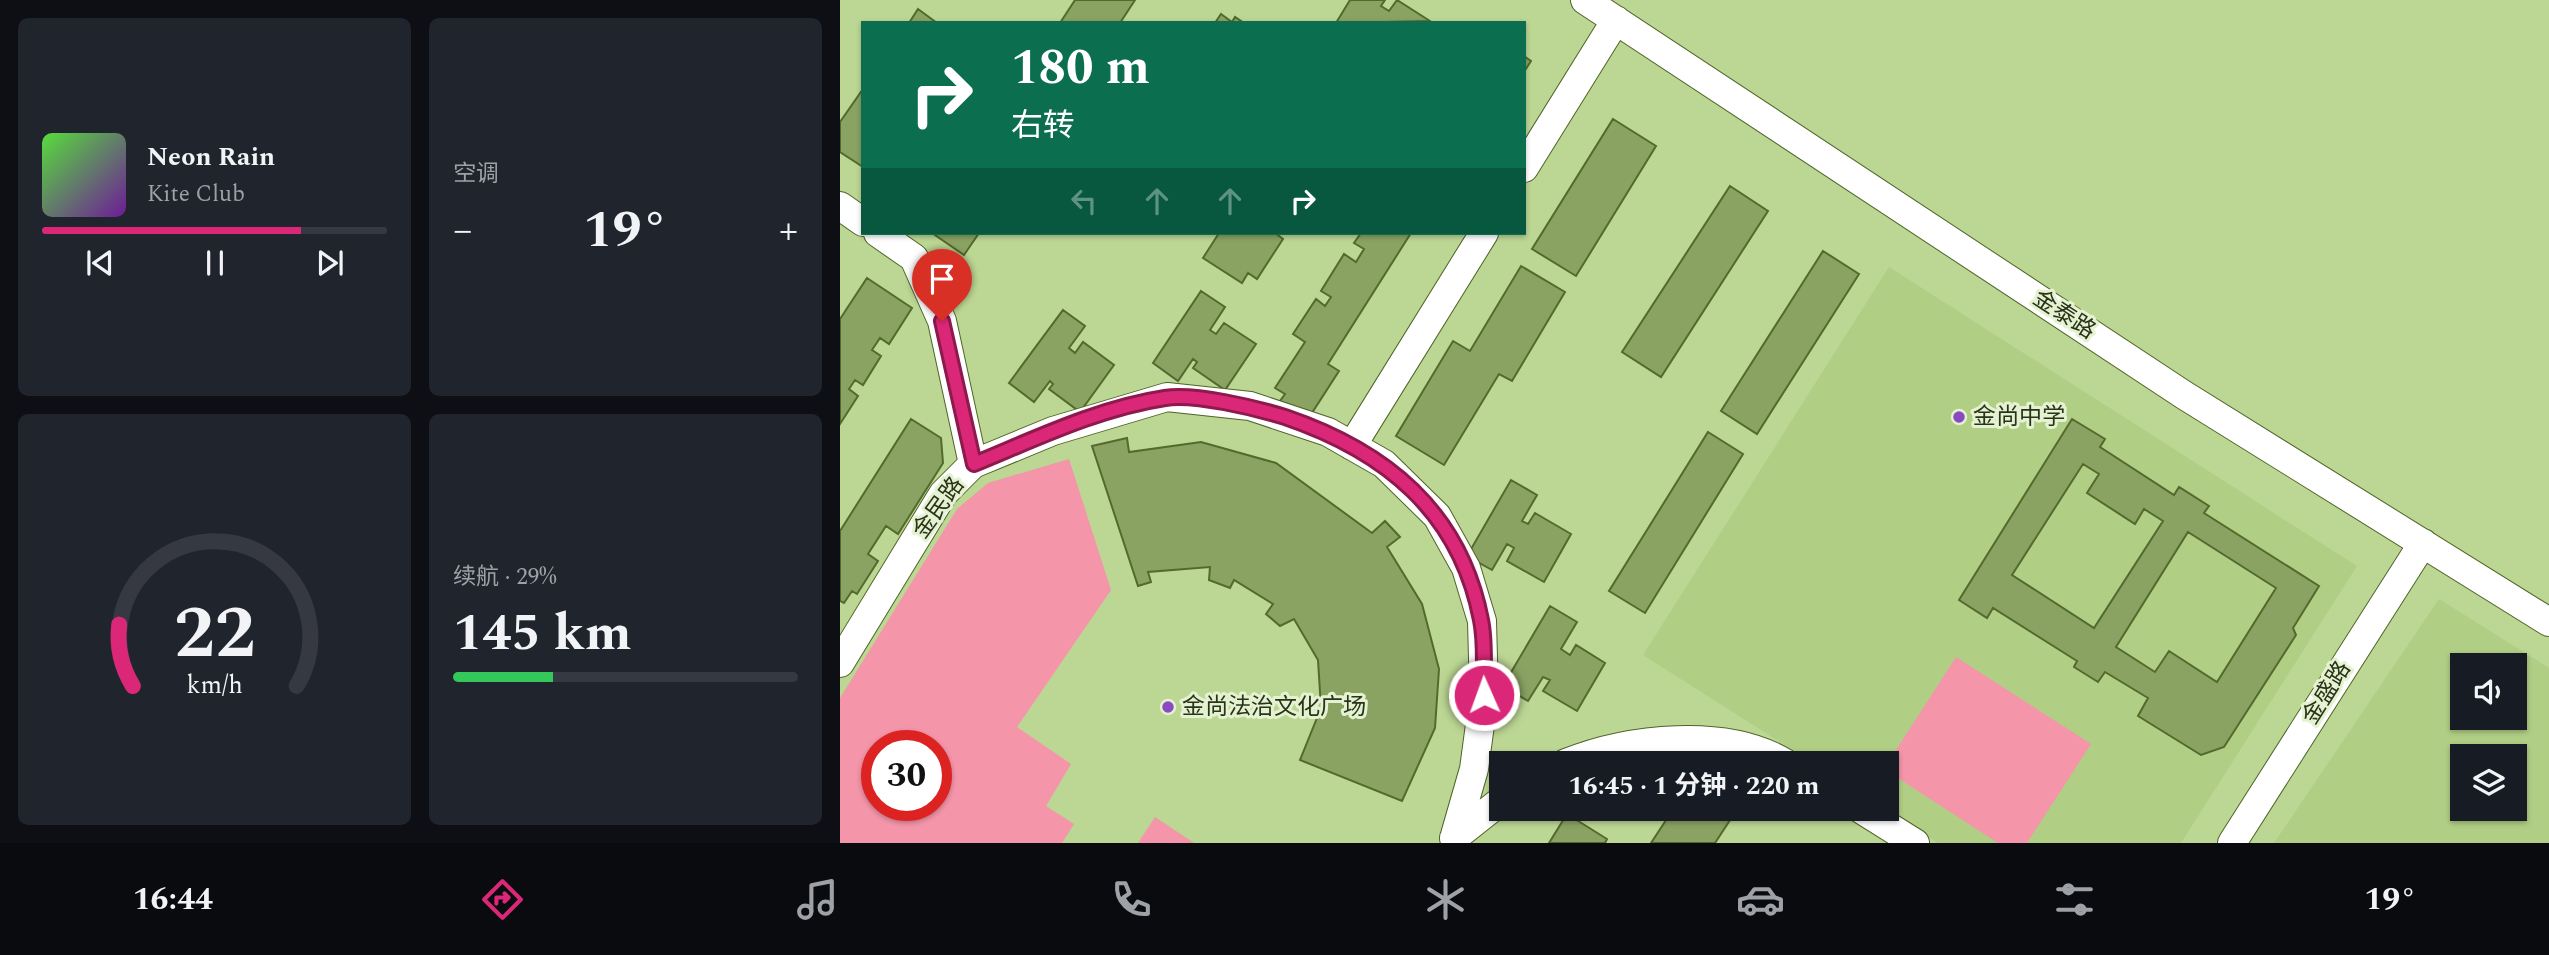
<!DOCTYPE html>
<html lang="zh">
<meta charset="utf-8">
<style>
body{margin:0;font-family:Spectral,"Noto Sans SC",serif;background:#20242c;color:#f1f3f6;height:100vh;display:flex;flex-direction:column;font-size:26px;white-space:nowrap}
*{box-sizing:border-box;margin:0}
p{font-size:23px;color:#9ea1a6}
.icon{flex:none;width:38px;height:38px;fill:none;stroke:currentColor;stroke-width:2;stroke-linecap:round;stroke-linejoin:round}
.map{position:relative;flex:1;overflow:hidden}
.drawer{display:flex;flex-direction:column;gap:18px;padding:18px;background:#0d0f14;width:840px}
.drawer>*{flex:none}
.banner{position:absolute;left:21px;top:21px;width:665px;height:214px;border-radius:0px;box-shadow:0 2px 5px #0004;background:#0b6e4f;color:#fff;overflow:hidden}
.buttons{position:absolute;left:1610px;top:653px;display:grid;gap:14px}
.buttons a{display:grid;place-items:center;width:77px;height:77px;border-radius:0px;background:#171b24;box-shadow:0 2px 5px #0004;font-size:35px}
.speed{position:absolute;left:21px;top:730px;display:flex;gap:14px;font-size:35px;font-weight:700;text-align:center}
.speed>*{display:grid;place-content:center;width:91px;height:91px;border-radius:50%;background:#171b24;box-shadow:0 2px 5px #0004;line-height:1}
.speed .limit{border:10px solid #d22;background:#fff;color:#111}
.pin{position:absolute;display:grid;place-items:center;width:60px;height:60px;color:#fff;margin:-72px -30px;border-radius:50% 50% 50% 0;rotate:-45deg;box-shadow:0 0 7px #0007}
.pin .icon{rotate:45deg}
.me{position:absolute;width:77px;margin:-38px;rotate:358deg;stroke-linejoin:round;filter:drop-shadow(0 0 5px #0008)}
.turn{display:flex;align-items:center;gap:24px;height:147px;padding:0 35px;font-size:32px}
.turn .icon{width:91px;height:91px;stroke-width:2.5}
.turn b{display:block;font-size:49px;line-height:60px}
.lanes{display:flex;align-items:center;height:66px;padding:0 35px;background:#0003;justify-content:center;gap:35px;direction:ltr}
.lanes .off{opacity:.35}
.big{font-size:52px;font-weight:700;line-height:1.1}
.drawer .card{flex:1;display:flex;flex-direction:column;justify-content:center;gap:10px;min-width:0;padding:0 24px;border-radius:10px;background:#20242c}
.drawer .dial{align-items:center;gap:0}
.dial svg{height:182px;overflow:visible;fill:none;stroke:#363941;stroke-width:7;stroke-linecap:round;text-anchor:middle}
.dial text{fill:#f1f3f6;stroke:none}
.song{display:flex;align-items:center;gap:21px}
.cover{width:84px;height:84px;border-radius:10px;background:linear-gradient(135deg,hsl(110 70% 55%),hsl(280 70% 35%))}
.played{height:7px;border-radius:4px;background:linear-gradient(90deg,#db2777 75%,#363941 75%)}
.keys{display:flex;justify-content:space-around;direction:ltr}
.heat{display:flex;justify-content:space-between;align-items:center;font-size:38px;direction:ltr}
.charge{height:10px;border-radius:5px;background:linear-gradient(90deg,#34c759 29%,#363941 0)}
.drawer .tiles{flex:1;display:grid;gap:18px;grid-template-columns:repeat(2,1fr)}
.trip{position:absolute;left:649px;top:751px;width:410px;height:70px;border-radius:0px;background:#171b24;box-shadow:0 2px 5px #0004;font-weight:700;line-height:70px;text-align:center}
.tab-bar{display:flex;height:112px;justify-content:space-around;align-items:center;background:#090b0e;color:#9ea1a6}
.tab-bar .icon{width:49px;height:49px}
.tab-bar .current{color:#db2777}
.tab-bar b{font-size:32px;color:#f1f3f6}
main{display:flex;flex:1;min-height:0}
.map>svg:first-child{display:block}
.built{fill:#b1ce85;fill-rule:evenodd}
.green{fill:#f495a9;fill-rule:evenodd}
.building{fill:#8aa363;stroke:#536a2c;stroke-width:2;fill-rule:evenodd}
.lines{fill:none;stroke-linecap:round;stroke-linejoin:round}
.minor-casing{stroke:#4e6526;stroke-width:30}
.minor{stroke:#fff;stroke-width:28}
.route-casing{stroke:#8e194d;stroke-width:18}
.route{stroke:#db2777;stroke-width:12}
.poi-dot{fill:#8b4bc0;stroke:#e4f2d1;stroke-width:2.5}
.labels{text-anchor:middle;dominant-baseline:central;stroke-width:6;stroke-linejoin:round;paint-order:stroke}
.street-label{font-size:23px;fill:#293319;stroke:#e4f2d1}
.poi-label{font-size:23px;fill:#293319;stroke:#e4f2d1;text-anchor:start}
</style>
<main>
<section class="drawer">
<div class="tiles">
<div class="card">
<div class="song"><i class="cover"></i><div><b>Neon Rain</b><p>Kite Club</p></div></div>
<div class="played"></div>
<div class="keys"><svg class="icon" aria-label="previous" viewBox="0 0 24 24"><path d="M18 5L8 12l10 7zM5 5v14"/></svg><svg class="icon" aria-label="pause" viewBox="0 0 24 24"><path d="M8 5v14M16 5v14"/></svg><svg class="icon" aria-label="next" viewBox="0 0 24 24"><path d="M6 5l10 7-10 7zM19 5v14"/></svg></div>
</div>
<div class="card"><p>空调</p>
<div class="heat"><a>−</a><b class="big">19°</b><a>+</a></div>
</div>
<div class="card dial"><svg viewBox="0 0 100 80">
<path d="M14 69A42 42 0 1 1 86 69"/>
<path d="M14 69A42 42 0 0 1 8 42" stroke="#db2777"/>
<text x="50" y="56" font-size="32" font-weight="700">22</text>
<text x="50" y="72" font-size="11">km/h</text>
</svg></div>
<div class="card"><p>续航 · 29%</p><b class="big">145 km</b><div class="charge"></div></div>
</div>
</section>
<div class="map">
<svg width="1709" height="843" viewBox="0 0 1709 843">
<rect width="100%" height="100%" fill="#bcd694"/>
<path class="built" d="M1049,267L1517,566L1341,843H1098L1044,809L1046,763H973L803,655Z
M1599,599L1709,668V843H1434ZM1622,665H1675V718H1622ZM1622,756H1675V808H1622Z"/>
<path class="green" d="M229,459L271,590L177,727L231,764L206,806L234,824L222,843H0V698L117,509L148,483ZM37,746H96V805H37Z
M1116,657L1251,744L1187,843H1158L1047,771V764Z
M315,817L354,843H298Z"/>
<path class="building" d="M235,0H295L280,23H220Z
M510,0H545L541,6L549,11L557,0L590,21L496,23Z
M78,9L97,23H69Z
M381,14L392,22L395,17L404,23H375Z
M684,56L691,61L684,72Z
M23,89V167L0,152V122Z
M773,119L816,146L736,276L692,249Z
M890,186L928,211L821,377L782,352Z
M92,233H139L124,255Z
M379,233H435L443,239L417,279L408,273L402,283L363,258Z
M521,233H571L488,364L499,371L468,419L440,401L445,394L435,388L465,342L453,334L476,299L485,306L491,297L481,291L504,254L516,262L524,249L514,243Z
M983,251L1019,274L917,434L881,411Z
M681,266L725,292L672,381L659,374L604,465L556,436L613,341L630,351Z
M27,278L72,308L49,344L40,338L32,350L41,356L23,385L15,380L9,389L18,396L0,424V319Z
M361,291L385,307L370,330L376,334L384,323L416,344L385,390L353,368L357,362L353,359L338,381L313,363Z
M223,310L245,326L229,348L235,353L243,342L274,365L240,412L209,389L213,384L210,381L194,402L169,383Z
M71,419L101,438L103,463L58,534L46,526L28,554L38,561L17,594L12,591L4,603L0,601V531Z
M1232,419L1265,439L1260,447L1334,495L1339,487L1369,506L1364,513L1479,586L1453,628L1456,635L1384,747L1361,755L1298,716L1308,698L1265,672L1258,682L1234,667L1237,661L1153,608L1147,618L1119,600ZM1243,464L1259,474L1247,493L1295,524L1304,509L1323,521L1254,628L1172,575ZM1348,532L1436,588L1377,682L1329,651L1315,672L1276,647Z
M868,432L903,454L805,613L769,591Z
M287,438L289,452L361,442L436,463L532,533L545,521L560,537L547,547L582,604L599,669L595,728L562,801L460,760L481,708L478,660L454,619L440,626L426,614L433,604L394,580L390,588L369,580L370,567L308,572L311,582L298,586L252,446Z
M671,480L697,495L682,521L688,524L695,513L731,534L704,582L667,561L674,548L667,544L652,570L627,556Z
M710,606L737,622L721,649L730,655L736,645L765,663L737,711L703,691L710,680L703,677L688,701L663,686Z
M834,808H892L896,811L875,843H811Z
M727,814L767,839L765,843H709Z"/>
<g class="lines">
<g class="minor-casing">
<path id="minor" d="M745,0L1344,395L1709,622
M684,168L776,20
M0,206L23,222
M38,233L74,258L102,321L133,464
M512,446L644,233
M0,663L103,494L133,464L213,431L327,397L410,406L488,432L544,464L597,516L626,568L642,621L644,695L634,769L615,835
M726,763C788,738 886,727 945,763
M1019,808L1075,843
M614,838L662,800
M1392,843L1583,543"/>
</g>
<use href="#minor" class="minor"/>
</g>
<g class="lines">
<g class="route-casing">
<path id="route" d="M102,321L134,464C195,439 259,408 325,398C354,393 416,408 445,417C545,451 620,511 641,620C646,644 643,671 644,695"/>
</g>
<use href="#route" class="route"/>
</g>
<g class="poi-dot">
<circle cx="1119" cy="417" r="7"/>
<circle cx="328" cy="707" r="7"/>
</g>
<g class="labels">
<g class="street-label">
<text transform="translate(1224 315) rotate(33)">金泰路</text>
<text transform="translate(99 508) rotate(-54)">金民路</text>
<text transform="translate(1487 693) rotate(-58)">金盛路</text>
</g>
<g class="poi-label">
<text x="1133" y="417">金尚中学</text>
<text x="342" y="707">金尚法治文化广场</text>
</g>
</g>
</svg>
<div class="buttons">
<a><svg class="icon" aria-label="sound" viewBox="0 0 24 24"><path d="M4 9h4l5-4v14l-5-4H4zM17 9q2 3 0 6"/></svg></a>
<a><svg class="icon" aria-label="layers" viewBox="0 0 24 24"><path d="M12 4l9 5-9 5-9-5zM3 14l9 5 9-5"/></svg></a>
</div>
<div class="speed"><div class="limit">30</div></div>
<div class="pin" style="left:102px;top:321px;background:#d93025"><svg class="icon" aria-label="arrive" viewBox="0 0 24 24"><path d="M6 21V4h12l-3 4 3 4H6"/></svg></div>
<svg class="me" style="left:644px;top:695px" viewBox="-20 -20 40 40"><circle r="17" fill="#db2777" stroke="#fff" stroke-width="3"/><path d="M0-11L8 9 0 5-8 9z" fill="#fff"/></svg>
<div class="trip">16:45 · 1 分钟 · 220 m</div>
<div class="banner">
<div class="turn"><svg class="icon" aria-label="right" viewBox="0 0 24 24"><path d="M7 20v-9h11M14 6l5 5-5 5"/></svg><div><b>180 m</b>右转</div></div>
<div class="lanes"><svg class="icon off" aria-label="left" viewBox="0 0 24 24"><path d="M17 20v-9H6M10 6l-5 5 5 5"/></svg><svg class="icon off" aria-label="ahead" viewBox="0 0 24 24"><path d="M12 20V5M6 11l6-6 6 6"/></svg><svg class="icon off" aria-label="ahead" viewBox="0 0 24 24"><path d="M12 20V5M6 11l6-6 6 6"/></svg><svg class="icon" aria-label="right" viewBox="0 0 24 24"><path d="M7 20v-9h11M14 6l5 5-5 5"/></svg></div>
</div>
</div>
</main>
<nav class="tab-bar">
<b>16:44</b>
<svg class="icon current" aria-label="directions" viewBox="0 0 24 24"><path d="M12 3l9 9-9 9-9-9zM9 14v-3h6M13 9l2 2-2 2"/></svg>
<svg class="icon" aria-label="music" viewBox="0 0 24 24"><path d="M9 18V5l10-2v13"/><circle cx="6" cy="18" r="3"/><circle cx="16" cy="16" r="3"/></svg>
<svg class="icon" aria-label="phone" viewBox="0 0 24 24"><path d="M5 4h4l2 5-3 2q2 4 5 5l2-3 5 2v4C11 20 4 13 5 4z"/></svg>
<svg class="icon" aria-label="climate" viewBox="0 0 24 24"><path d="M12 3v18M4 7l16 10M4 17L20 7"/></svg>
<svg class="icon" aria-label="car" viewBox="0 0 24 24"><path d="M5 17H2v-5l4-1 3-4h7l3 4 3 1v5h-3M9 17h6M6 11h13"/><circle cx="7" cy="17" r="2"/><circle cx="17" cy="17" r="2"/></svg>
<svg class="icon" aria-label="filters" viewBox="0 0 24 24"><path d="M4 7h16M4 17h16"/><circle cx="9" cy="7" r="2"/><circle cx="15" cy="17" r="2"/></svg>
<b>19°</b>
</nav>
